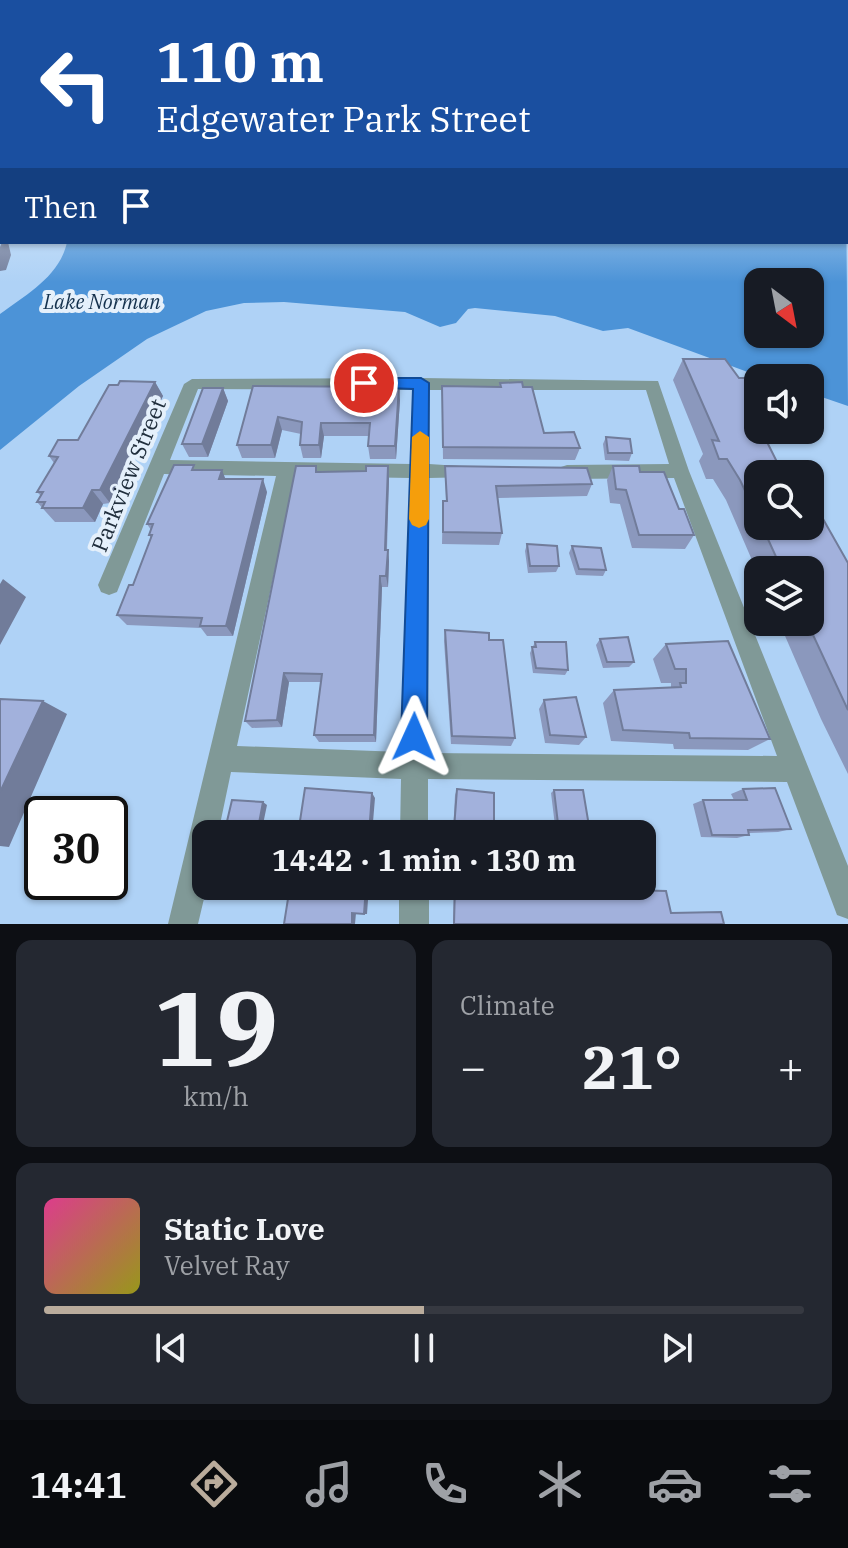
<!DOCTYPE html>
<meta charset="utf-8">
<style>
body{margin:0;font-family:"IBM Plex Serif",serif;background:#242831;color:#f1f3f6;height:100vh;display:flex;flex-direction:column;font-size:30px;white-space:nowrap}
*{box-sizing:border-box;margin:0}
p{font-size:26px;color:#9ea1a6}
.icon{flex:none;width:44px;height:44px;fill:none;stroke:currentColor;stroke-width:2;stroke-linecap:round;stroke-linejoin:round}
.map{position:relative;height:924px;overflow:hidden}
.sheet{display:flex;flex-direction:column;gap:16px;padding:16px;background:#0d0f14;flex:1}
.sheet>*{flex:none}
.top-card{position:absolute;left:0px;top:0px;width:848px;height:244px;box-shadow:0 2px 6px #0004;background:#1a4fa0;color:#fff;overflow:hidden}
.needle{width:52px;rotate:148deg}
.fabs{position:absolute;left:744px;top:268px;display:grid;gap:16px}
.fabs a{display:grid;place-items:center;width:80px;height:80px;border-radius:16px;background:#171b24;box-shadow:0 2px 6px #0004;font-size:40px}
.speed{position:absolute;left:24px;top:796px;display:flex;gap:16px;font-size:40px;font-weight:700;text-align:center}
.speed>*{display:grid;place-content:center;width:104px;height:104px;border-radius:50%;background:#171b24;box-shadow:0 2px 6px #0004;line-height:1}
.speed .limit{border:4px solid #111;border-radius:12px;background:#fff;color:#111}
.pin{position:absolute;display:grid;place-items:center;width:68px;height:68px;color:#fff;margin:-34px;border:4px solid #fff;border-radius:50%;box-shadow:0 2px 8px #0007}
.me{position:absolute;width:88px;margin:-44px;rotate:1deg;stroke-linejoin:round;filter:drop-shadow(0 0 6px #0008)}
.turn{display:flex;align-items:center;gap:28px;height:168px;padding:0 24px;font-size:36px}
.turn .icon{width:104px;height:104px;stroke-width:2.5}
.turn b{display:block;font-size:56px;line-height:68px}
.then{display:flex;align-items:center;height:76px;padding:0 24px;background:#0003;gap:16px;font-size:30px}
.big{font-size:60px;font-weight:700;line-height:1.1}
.sheet .card{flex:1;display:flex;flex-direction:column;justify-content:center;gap:12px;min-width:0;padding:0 28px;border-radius:16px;background:#242831}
.sheet .dial{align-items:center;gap:0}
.dial b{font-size:104px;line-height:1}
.song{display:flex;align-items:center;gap:24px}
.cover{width:96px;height:96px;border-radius:12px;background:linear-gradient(135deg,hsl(330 70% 55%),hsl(60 70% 35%))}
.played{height:8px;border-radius:4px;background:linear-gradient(90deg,#baac9c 50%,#363941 50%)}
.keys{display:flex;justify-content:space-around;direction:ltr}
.heat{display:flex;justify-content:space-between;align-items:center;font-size:44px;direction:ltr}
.sheet .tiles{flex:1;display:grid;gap:16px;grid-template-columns:1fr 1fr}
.card:last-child{grid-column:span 2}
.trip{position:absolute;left:192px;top:820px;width:464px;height:80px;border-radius:16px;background:#171b24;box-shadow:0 2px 6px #0004;font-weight:700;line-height:80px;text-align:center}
.tab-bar{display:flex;height:128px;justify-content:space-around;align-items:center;background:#090b0e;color:#9ea1a6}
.tab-bar .icon{width:56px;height:56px}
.tab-bar .active{color:#baac9c}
.tab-bar b{font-size:36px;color:#f1f3f6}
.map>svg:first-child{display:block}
.water{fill:#4c93d7;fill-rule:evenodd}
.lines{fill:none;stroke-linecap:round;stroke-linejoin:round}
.minor{fill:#809997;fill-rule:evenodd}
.wall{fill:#8b98bd}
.shaded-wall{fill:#717c9a}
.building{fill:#a2b1dc;stroke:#717c9a;stroke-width:2}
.route{fill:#1a73e8;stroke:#114b97;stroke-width:2}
.slow{fill:#f59e0b}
.labels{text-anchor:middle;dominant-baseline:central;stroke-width:8;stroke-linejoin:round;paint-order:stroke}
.far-water-label{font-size:20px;font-style:italic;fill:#15324e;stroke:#e5f0fb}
.street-label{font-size:22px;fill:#202e3c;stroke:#e5f0fb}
</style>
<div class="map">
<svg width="848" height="924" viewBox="0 0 848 924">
<rect width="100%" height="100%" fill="#afd2f6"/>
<path class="water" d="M846,189L848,406L810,393V378H764L628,328L603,331L555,316L475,308L468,309L456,323L440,327L405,312L284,302L244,303L206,311L147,339L79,386L0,450V314C26,295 60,276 67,242H846ZM758,282H810V334H758Z"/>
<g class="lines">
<path class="minor" d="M421,378L658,381L689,471L848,866V919L837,915L787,782L428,779V834H400L401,779L231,772L218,834H206L207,886L198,924H168L276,476L164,474L117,592L109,595L101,592L98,585L184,384L192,379ZM198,389L413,390L411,464L170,460ZM429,390H646L669,464L567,465L561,467L558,472L561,477L567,479L674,478L777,756L428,753L429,478L475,477L478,472L475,467L429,464ZM295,476L410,478L402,752L237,746Z
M399,886H429V924H399Z"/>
</g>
<path class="wall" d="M683,359L758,430H776L767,442L758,474V526H810L848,563V774L821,719L779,622H810V570H758V574L726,500L713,479H706L699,461L703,454L673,380Z
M155,382L163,396L110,503L103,504L95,522H55L37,502L41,496L37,492L54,463L49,456L78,440Z
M500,383L523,387L544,433L580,448L575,460L443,459L442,386L499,387Z
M253,386L400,400L396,459H370L368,446L369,436H324L321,458H303L300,445L301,434L282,430L275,458H242L237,445Z
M223,388L228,401L208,457H189L182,444Z
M606,437L632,453L629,461L605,460L603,444Z
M388,466L389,479L387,550H388L389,561L388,587H382L376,742H319L314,735L321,682H289L282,727L252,728L245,721L318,472L366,471Z
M445,466L592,484L587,496L498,498L502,533L499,545L442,544L443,501H446Z
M613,466L640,472L679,509L694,535L685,549L632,548L620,504L610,503L607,480Z
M197,470L267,492L233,636H207L201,628L127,625L117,615L133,585L151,538L149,535L151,530L147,524Z
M527,544L559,566L556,572L528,573L525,551Z
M572,546L606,570L603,576L576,575L569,553Z
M445,630L515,738L511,746L451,744L444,641Z
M600,639L634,662L629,667L603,668L596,645Z
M535,642L568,670L565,675L533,673L530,653Z
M666,644L770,739L748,750L674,749L673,744L611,741L603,703L614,690L671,687V683H661L653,659Z
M544,700L586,737L579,745L545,743L539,709Z
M457,789L494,830L491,834L453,833L455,795Z
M743,789L791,829L778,832L749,833V835L737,838L701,837L693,804L703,800H734L731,794Z
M554,790L590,832L587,834H556L551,793Z
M454,886L513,889V886H553V888L724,924H453Z"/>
<path class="shaded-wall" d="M2,242H8L11,255L6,270L0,271V247Z
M155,382L163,396L110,503L100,490Z
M399,387L400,400L396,459L395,446Z
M223,388L228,401L208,457L202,444Z
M278,417L282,430L275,458L271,445Z
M321,423L324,436L321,458L319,445Z
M388,466L389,479L386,561L385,550Z
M222,470L227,483L219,479Z
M263,479L267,492L233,636L226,626Z
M92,490L103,504L95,522L83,508Z
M388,550L389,561L388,587L386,576Z
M380,576L382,587L376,742L374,735Z
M3,579L26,597L0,645V584Z
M284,673L289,682L282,727L277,720Z
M43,701L67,714L9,847L0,846V792Z
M372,793L375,798L372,834H369Z
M263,802L267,805L261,834H257Z
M239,886H244L243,898H238Z
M366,886H369L367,914H364Z
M352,913H356L355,924H352Z"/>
<path class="building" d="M683,359H725L739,378H750L758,392V430H761L777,462H791L798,474H758V518L740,480L727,459H719L712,440L719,441Z
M120,381L155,382L100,490H92L83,508H42L45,502H37L43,492H37L58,457L49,456L58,440H78L109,385H118Z
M522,382L523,387H532L544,433L574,432L580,448L443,447L442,386L501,387L500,383Z
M253,386L399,387L395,446H368L370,423H321L319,445H300L302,422L278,417L271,445H237Z
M203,388H223L202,444H182Z
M606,437L630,439L632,453H608Z
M174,465H194L192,470H222L219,479H263L226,626H200L202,618L117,615L129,585H133L152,535H149L153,524H147Z
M296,466H316V472H319L366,471V466H388L385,550H388L386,576H380L374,735H314L322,674L284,673L277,720L245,721Z
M445,466L587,468L592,484L496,486L502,533L443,532V501H447Z
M613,466H639L640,472H664L679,509H684L694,535H639L626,490L616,489Z
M810,496L848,563V710L807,622H810V570H782L762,526H810Z
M527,544L557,546L559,566H530Z
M572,546L601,548L606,570L579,569Z
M445,630L489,633V640H503L515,738L452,736Z
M628,637L634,662H607L600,639Z
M728,641L770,739L690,738L689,733L623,730L614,690L681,687L680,683H686V669H675L666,644Z
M535,642H566L568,670L536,668L532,647H536Z
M576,697L586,737L550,735L544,700Z
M0,699L43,701L0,792Z
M305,788L372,793L369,834H298Z
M775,788L791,829L748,830L749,835H712L703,800H747L743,789Z
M457,789L494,793V830L454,829Z
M554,790H583L590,832H559Z
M232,800L263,802L257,834H224Z
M207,886H239L238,898L205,899Z
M290,886H366L364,914L352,913V924H284Z
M455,886L518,890V886H553V888L666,891L671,913L721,912L724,924H454Z"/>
<linearGradient id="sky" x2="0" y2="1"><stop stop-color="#69a7e1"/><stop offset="0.54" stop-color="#dbebfb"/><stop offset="1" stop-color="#dbebfb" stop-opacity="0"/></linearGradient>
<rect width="848" height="282" fill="url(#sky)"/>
<path class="route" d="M364,378H421L429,383L427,737L423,746L414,750L405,746L401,737L413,389L358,387L356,383Z"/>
<path class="slow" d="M420,431L429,437V519L426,525L419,528L412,525L409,519L412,437Z"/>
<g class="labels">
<g class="far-water-label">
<text x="102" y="301">Lake Norman</text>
</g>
<g class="street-label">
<text transform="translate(128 475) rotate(-68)">Parkview Street</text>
</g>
</g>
</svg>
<div class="fabs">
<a><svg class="needle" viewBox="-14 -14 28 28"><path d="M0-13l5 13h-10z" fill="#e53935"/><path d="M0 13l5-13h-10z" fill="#9ea1a6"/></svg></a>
<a><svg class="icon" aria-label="sound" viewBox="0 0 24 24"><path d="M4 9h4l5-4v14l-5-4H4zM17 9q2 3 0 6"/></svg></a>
<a><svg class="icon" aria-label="search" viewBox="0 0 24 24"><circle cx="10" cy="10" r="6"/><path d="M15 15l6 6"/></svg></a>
<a><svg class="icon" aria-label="layers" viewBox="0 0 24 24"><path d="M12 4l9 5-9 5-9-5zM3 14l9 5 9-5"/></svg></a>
</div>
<div class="speed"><div class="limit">30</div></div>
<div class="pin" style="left:364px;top:383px;background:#d93025"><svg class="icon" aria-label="arrive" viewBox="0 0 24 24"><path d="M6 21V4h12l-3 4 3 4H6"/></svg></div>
<svg class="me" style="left:414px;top:737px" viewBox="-20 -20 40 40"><path d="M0-17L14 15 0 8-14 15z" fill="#1a73e8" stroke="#fff" stroke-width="4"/></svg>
<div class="trip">14:42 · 1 min · 130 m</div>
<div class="top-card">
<div class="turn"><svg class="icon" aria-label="left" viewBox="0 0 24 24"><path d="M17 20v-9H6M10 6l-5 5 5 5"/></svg><div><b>110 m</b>Edgewater Park Street</div></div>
<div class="then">Then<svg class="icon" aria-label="arrive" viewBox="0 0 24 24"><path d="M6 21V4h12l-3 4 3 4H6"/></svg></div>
</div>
</div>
<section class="sheet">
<div class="tiles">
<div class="card dial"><b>19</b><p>km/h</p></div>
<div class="card"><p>Climate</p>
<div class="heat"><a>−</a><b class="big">21°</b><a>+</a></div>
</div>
<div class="card">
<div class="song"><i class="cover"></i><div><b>Static Love</b><p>Velvet Ray</p></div></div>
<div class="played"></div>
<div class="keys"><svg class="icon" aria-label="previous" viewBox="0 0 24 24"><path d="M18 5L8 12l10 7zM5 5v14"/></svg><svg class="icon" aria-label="pause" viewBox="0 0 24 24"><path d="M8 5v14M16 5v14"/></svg><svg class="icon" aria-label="next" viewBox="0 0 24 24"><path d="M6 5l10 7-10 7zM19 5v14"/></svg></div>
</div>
</div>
</section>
<nav class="tab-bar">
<b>14:41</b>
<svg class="icon active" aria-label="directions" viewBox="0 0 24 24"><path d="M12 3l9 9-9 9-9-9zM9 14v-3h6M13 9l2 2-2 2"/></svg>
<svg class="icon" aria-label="music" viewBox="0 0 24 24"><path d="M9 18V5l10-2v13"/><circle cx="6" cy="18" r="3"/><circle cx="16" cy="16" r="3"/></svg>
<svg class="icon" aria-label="phone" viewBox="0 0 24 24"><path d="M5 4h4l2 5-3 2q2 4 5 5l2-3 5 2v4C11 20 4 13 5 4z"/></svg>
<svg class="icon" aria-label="climate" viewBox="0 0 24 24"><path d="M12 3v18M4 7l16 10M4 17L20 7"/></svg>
<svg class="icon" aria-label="car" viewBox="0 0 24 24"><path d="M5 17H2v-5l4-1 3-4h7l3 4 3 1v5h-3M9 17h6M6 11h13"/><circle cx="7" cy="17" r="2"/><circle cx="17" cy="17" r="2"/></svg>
<svg class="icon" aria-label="filters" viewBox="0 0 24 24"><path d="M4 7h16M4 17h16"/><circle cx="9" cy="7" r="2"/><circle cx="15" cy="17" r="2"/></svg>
</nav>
